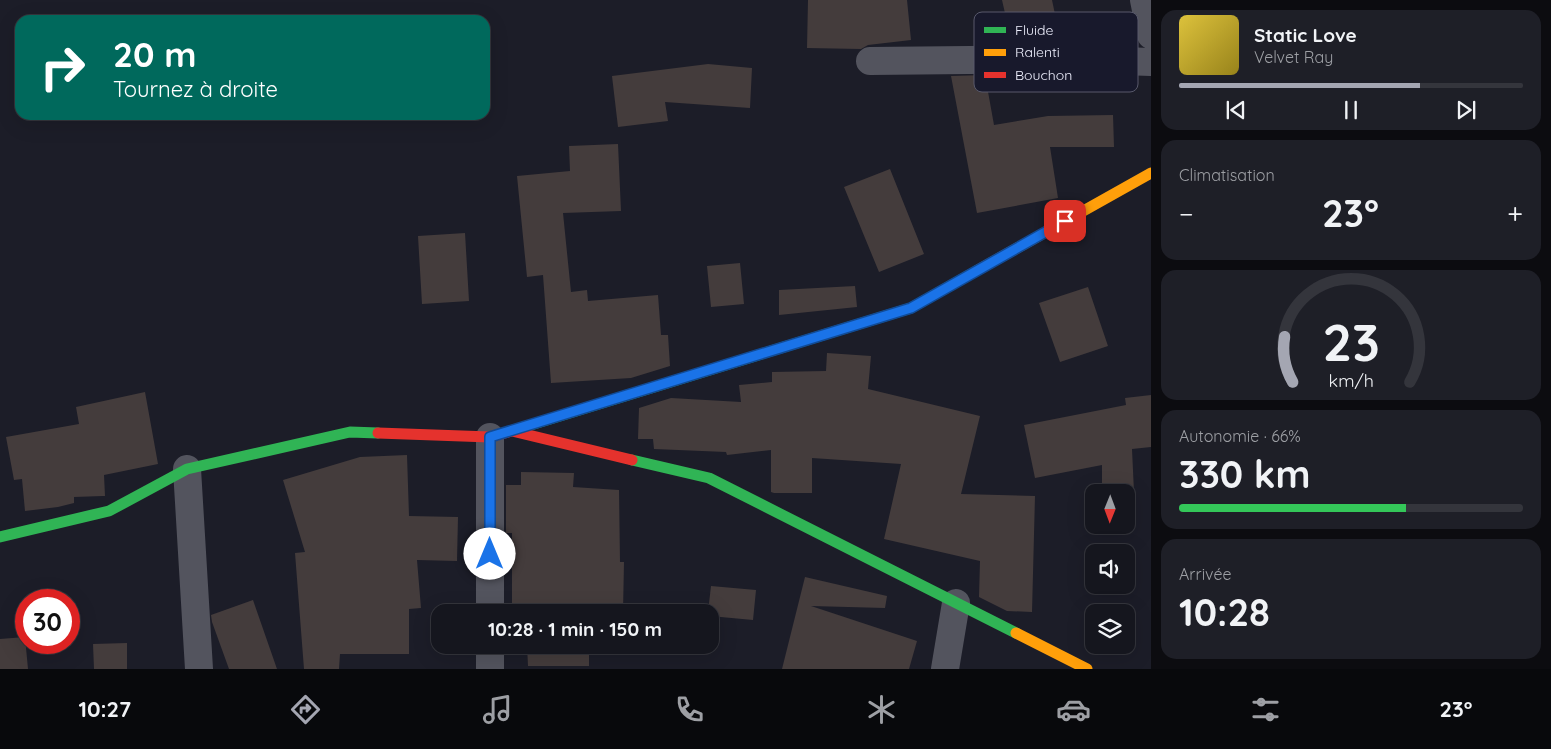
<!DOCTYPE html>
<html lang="fr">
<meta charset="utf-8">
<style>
body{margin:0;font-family:Quicksand,sans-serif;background:#1e1f27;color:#f1f3f6;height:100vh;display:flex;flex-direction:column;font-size:19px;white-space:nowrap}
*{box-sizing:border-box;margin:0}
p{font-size:16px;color:#9d9fa4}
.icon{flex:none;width:28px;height:28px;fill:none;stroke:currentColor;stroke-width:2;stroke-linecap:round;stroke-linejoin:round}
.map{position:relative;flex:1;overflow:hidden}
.panel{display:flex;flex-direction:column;gap:10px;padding:10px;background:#0c0c10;width:400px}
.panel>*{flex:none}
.hud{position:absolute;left:15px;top:15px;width:475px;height:105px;border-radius:15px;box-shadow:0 5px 20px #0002,0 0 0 1px #34353c;background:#00695c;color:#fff;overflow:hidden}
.needle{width:32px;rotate:181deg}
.controls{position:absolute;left:1085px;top:484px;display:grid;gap:10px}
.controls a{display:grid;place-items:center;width:50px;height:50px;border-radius:10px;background:#15161e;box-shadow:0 5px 20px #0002,0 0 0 1px #34353c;font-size:25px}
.speed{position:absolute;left:15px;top:589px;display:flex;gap:10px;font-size:25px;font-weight:700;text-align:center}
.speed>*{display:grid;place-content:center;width:65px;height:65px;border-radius:50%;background:#15161e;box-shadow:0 5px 20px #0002,0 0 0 1px #34353c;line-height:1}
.speed .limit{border:8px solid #d22;background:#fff;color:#111}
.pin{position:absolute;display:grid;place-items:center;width:42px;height:42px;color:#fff;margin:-21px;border-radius:10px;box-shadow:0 2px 8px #0006}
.me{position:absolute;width:55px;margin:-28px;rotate:0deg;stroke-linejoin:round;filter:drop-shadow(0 0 4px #0008)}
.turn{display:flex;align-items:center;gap:18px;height:105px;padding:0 15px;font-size:22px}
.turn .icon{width:65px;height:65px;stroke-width:2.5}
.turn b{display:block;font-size:35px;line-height:42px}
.big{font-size:38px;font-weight:700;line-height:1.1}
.panel .card{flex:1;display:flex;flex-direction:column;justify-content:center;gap:8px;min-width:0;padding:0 18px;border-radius:15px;background:#1e1f27}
.panel .dial{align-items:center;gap:0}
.dial svg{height:130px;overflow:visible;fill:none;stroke:#34353c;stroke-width:7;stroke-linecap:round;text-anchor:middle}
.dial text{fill:#f1f3f6;stroke:none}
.song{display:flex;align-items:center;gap:15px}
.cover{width:60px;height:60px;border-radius:8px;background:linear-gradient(135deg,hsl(50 70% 55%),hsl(50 70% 35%))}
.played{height:5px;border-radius:2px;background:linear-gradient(90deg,#a4a6b2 70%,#34353c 70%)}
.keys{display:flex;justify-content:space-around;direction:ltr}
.heat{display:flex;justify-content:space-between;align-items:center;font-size:28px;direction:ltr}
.charge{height:8px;border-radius:4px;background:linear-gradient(90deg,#34c759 66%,#34353c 0)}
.trip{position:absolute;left:431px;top:604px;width:288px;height:50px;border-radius:15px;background:#15161e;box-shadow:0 5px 20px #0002,0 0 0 1px #34353c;font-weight:700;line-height:50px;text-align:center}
.menu{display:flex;height:80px;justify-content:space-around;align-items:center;background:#08090c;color:#9d9fa4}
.menu .icon{width:35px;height:35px}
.menu .current{color:#a4a6b2}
.menu b{font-size:22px;color:#f1f3f6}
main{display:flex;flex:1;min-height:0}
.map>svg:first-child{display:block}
.building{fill:#443c3c}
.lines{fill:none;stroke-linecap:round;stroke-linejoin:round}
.street{stroke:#53545e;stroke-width:28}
.fast{stroke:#30b455;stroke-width:11}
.slow{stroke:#ff9f0a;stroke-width:11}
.jam{stroke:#e5322d;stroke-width:11}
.route-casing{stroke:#114b97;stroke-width:12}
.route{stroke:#1a73e8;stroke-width:9}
.key{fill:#18192c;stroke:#58596b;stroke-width:1}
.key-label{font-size:14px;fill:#eeeffd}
</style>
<main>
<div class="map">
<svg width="1151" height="669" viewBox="0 0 1151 669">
<rect width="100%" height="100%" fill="#1c1d28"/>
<path class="building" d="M808,0H907L911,40L868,45L861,49L807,48Z
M1002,0H1052L1060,38L1032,44H1012Z
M708,64L752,68L750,108L665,102L668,121L618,127L612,76Z
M985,75L994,125L1048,116L1113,115L1114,147H1050L1058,198L977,213L951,76Z
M618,144L621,211L563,213L571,292L587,290L588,301L658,295L661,335H668L670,366L631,378L551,383L543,275L527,277L517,176L570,171L569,146Z
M890,169L924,254L879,272L844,187Z
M465,233L469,301L422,304L418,236Z
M740,263L744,304L711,307L707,266Z
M855,286L857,307L779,315V290Z
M1088,287L1108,346L1060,362L1039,303Z
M827,353L871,356L868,389L980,416L961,494L1035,496L1032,612L1007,611L979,597L980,561L884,539L901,464L812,458V493H774L771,492V450L727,455L726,452L654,449L653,439H638L639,408L671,398L741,402L739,385L772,382V372L826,371Z
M145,392L158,464L104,475L105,496H103L74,497V503L58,507L25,511L22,479L14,480L6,437L79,424L76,407Z
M1151,395V447L1132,449L1134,492H1102V465L1035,478L1024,425L1126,405L1125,398Z
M407,455L409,516L458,517L457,561L417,560L421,608L409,609V654H340L339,669H304L295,553L305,552L283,480L360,457Z
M521,472L574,473L573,487L619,490L620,562H624L623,612H512V533H506V485H521Z
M805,577L887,596L885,608L811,606L917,641L909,669H782Z
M711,586L756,590L753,620L710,616V612H708Z
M253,600L277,669H229L212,622L211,615Z
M25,637L28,669H0V639Z
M127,643V669H94L93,644Z
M527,645H589V666H528Z"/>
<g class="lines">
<path class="street" d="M1144,0L1151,35
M870,61L1063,59L1151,62
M187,469L199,669
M490,612V437
M490,669V645
M945,669L956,603"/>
<path class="fast" d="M514,430L911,308L978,270
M632,460L709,478L1016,633
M0,537L109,511L187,469L350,432L378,433"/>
<path class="slow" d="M978,270L1151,173
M1016,633L1087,669"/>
<path class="jam" d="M378,433L490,437L512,431L632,460"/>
</g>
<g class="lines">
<g class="route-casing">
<path id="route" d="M490,554V437L911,308L1065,221"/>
</g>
<use href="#route" class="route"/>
</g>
<rect x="974" y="12" width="164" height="80" rx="8" class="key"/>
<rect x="984" y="27" width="22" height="6" fill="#30b455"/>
<rect x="984" y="49" width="22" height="7" fill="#ff9f0a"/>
<rect x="984" y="72" width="22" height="6" fill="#e5322d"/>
<g class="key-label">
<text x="1015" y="35">Fluide</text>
<text x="1015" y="57">Ralenti</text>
<text x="1015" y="80">Bouchon</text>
</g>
</svg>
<div class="controls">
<a><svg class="needle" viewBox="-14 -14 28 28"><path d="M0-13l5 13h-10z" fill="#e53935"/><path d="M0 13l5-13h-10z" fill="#9d9fa4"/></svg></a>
<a><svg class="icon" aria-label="sound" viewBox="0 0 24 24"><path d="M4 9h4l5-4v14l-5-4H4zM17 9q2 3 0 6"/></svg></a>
<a><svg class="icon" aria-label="layers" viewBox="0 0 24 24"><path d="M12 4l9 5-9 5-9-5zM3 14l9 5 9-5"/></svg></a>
</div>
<div class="speed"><div class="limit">30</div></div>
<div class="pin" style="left:1065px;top:221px;background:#d93025"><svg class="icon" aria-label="arrive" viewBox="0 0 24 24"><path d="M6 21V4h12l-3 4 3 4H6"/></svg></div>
<svg class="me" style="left:490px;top:554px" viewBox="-20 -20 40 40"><circle r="19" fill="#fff"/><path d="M0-13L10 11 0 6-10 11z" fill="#1a73e8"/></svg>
<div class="trip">10:28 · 1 min · 150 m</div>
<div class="hud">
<div class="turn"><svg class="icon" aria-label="right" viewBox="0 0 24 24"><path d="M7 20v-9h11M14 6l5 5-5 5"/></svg><div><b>20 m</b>Tournez à droite</div></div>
</div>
</div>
<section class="panel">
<div class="card">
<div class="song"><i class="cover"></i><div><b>Static Love</b><p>Velvet Ray</p></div></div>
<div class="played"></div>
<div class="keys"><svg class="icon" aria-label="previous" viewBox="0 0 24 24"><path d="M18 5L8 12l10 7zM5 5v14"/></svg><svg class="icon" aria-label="pause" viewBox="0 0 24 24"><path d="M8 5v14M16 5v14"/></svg><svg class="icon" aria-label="next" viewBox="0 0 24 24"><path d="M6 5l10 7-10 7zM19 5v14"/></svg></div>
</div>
<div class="card"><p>Climatisation</p>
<div class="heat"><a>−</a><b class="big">23°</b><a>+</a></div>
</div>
<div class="card dial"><svg viewBox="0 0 100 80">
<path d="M14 69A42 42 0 1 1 86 69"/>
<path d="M14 69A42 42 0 0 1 9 41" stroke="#a4a6b2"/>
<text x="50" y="56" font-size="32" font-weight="700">23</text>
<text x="50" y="72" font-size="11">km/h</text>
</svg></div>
<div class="card"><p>Autonomie · 66%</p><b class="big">330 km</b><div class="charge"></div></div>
<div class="card"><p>Arrivée</p><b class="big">10:28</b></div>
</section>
</main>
<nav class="menu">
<b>10:27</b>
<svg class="icon current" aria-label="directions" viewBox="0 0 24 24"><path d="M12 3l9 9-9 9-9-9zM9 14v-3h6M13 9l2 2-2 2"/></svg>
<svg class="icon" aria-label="music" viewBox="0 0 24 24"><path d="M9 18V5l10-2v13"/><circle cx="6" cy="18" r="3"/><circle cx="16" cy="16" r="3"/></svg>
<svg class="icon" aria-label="phone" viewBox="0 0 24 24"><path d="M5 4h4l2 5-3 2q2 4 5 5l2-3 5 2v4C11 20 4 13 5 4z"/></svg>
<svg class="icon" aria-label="climate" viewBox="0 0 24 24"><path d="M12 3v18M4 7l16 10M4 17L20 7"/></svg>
<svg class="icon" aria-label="car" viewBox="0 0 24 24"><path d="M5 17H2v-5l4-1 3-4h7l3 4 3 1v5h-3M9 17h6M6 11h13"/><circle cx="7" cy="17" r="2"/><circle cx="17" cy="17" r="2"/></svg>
<svg class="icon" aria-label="filters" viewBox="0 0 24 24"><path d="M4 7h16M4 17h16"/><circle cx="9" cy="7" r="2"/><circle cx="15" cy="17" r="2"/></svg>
<b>23°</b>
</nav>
